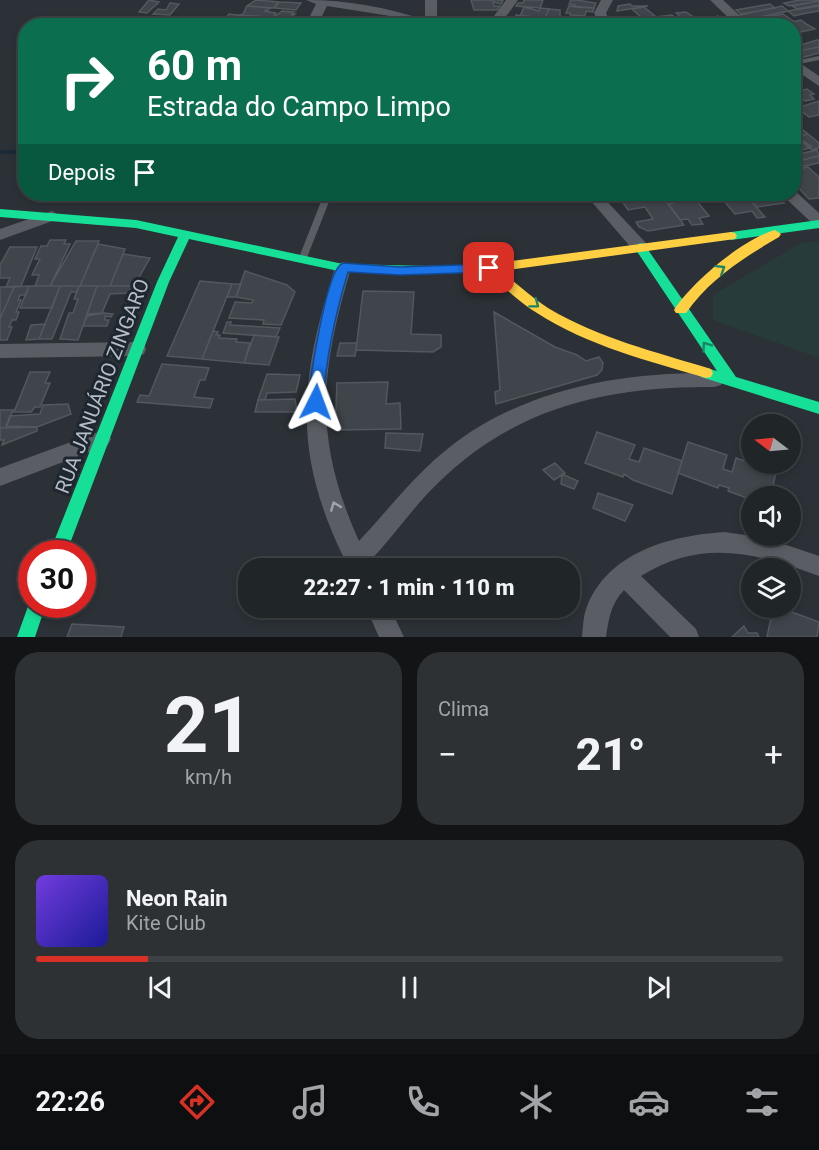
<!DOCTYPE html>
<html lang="pt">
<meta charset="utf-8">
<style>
body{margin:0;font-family:Roboto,sans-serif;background:#2d3134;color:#f1f3f6;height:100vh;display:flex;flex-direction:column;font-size:22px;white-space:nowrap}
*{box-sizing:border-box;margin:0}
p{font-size:20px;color:#a2a5a8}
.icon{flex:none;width:33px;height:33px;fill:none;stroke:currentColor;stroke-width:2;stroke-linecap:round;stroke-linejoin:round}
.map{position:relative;height:637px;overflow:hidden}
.side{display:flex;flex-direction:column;gap:15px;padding:15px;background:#121416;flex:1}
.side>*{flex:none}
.top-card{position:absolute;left:18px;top:18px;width:783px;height:183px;border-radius:24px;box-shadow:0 3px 9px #0003,0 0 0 2px #3d4245;background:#0b6e4f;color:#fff;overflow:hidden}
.needle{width:39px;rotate:286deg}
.tools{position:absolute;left:741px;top:414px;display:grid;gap:12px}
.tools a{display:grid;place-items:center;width:60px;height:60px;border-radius:50%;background:#202528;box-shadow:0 3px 9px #0003,0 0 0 2px #3d4245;font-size:30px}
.speed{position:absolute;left:18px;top:540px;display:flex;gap:12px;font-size:30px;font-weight:700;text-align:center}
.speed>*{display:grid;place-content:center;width:78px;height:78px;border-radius:50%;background:#202528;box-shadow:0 3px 9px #0003,0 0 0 2px #3d4245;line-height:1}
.speed .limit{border:9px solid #d22;background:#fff;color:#111}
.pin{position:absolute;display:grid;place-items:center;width:51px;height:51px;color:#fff;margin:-26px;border-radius:12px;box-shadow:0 3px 9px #0006}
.me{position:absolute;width:66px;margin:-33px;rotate:3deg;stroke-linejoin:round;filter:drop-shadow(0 0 4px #0008)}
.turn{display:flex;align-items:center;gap:21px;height:126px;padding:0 30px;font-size:27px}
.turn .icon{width:78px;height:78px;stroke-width:2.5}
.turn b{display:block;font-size:42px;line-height:51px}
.then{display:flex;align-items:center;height:57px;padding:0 30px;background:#0003;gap:12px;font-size:22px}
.big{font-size:45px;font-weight:800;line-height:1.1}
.side .widget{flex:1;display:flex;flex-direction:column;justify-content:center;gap:9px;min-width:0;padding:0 21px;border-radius:24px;background:#2d3134}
.side .dial{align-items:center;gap:0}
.dial b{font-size:78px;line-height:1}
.song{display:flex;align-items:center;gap:18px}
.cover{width:72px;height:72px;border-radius:9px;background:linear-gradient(135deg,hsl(260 70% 55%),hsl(240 70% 35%))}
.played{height:6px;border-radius:3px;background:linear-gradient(90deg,#d93025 15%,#3d4245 15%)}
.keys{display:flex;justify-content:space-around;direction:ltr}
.heat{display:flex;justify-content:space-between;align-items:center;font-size:33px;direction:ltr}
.side .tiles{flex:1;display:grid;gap:15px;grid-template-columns:1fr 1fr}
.widget:last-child{grid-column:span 2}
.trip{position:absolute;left:238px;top:558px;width:342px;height:60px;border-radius:24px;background:#202528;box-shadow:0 3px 9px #0003,0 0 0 2px #3d4245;font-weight:800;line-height:60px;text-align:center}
.tabs{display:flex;height:96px;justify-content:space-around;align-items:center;background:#0d0f10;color:#a2a5a8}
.tabs .icon{width:42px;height:42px}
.tabs .on{color:#d93025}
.tabs b{font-size:27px;color:#f1f3f6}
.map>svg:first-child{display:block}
.green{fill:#283b3b}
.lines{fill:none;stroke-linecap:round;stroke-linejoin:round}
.stream{stroke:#1c2a38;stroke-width:4.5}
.building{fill:#3f454b;stroke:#52585d;stroke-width:1.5}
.lane{fill:#5a5e64;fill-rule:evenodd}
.street{fill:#5a5e64;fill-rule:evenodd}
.fast{fill:#16e098;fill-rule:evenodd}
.slow{fill:#ffcf43;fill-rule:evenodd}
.oneway{stroke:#1a8464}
.oneway2{stroke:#9ea5ae}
.route{fill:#1a73e8;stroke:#114b97;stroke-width:1.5}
.labels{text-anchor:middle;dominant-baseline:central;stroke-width:6;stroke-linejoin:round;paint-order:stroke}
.street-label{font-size:20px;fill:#b5bdc7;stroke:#1e2730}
</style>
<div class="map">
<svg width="819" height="637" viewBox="0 0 819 637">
<rect width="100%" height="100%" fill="#2b3136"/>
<path class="green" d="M819,241V358L713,320V295L801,243Z"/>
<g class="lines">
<path class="stream" d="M0,152H26"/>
</g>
<path class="building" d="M149,0L159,2L147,13L139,12Z
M256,0L278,2L274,8L247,6Z
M471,0H500L503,1L501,4L493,2L494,6H500L497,10H474Z
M524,0H543L540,8L516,6L518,3H523Z
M571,0H576L596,3L594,8L574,7L575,5L569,4Z
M800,0H819V1L789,6L784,3Z
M819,1V5L797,9L792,6Z
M279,2L301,3L296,10L274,8Z
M170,3L179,4L170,15L153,14L158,9L166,10Z
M630,4L632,6H648L617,11L618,6Z
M770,4L775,8L741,14L736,10Z
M247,6L271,8L265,11L276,13L273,18L240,15L243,14Z
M569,6L594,8L593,12L586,11L585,16L570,15V13H566Z
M782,6L788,11L746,20L740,15Z
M819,6V11L802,14L794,16L788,11Z
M524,7L539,11L540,8L549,9L545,18L520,16Z
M644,7L655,16L642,18L632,9Z
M549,9L560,10V17L556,19L545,18Z
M282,11L294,12L292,14H295L288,19L273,18Z
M686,12L698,20L674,25L664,16L672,15L677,19L682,18L676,13Z
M229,14L237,15L231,24L222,23Z
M783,14L793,21L764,26L755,19Z
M237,15L258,16L266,17L263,21H233Z
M516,15L545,18L555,19L544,22L527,21L525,25L513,26Z
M663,16L672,25L648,26L640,19Z
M718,16L723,20L729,25L718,26L710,18Z
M265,18L278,19L292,20L287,21L284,26H262Z
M710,19L718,26H694L689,22Z
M801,20L808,25L815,29L801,32L787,23Z
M817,40H819V47L799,51L794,47Z
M819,47V53L797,59L794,56V52Z
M807,89L814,94L810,95L814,99L805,101L801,98H794V92Z
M819,101V115L809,117L797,108Z
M794,123L808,134L796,137L794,135Z
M808,134L819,143V148L812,150L808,147L811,146L796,137Z
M794,137H796L810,148L794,152Z
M817,150L819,156L794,162V155Z
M819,156V163L794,168V162Z
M808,167L819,177V198L809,199L794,183V170Z
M624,194H661L684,225L648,231L639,227L636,222L653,219L645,207L628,210L618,195Z
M718,194H741L748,201H751L765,217L757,218L752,211L735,214Z
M745,194H770L784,203L757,207Z
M692,195L709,216L699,218L703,224L692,225L688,219L680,220L668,204L674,203L671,198Z
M50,240H66L64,244H70L50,286H35L39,275H32L40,259H35L41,246H47Z
M76,241H99L80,286H50Z
M98,244L125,249L110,286H80Z
M10,247H37L21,286L6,287L10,278H0V265Z
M123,254L150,258L134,286H110Z
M245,271L287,285L295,292L281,325L263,324L264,320L229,318L235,302L252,303L253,300L236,297Z
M200,281L232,284L202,359L167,356Z
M232,284H241L236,297H227Z
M29,286L26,295H20L18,300H21L16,312H19L16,320H12L9,327H12L7,340H0V319L14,287Z
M29,286H60L52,308H20Z
M60,286H79L77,292H71L52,339H39Z
M79,286H97L78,340L60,339L69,313H73L78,299H74Z
M97,286H135L134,290L129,293L110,294L102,313L87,314Z
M0,287H14L0,319Z
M363,291L414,292L411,334L441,335V347L433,352L356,350Z
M494,312L555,347L577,355L586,361L599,357L603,363L602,370L597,375L496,404L495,392L500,390Z
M104,313L113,314L111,317L105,316V320H109L107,326H83L87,316Z
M227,322H231L230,325L280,328L276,337L223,333Z
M45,324L39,339L26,340L31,325Z
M213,331L218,332L216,335H220L219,338L237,339L236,342L250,343L244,363L202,359Z
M254,335L279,337L269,365L244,363Z
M340,343H357L355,356H337Z
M162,364L209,368L205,380H200L194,397L213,399L210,408L137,402L140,395L149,396Z
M30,372H50L45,383H50L40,407H35L31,412H14Z
M267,374L300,375L296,392L267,393L265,400H258Z
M388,382L386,404L400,403L401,429L335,430L337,383Z
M295,399L297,412H255L258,400Z
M68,404L71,414L37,427L6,426L10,416L40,414L43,405Z
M0,410H13L6,428H0Z
M37,427V431L2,445L4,440H0V428Z
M597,432L635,445L629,459L639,462L644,448L682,461L672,494L633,480L624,474L623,477L585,463Z
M386,433L423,434L420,451L385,448Z
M688,442L727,455L723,469L732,472L736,458L776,472L771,496H752V500L728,491L729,488L719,485L718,488L678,473Z
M555,463L565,473L554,480L543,470Z
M562,474L578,481L574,489L561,484Z
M598,493L633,505L625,521L593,508Z
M773,608H781L819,622L817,637H767Z
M72,624L124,627L121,637H67Z
M744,626L748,633H757L759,637H732Z"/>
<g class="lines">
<path class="lane" d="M601,15L604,17L603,18L552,26H532Z
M819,56V60L794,65V61Z
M324,194H332L306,260L305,262H299L298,260Z"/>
<path class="street" d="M306,0C347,0 386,7 425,20V0H437V26H418L390,16L327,6L317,26H305L316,4Z
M506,0H518C506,16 503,26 481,26L494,16Z
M601,0H613L606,13L612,26H600L594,13Z
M710,0H723L751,26H737Z
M794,59L819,76V86L794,69Z
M794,190L819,213V226L813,224L781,194H794Z
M585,194H600L646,243L648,247L646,251H634Z
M52,211L60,216L58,219L0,240V229Z
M343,262L349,264L351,268C320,373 313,439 359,541C389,509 416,473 451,446C526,388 622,372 714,373L721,375L724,380L721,385L714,387C608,386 515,407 438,483C413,507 393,537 369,562L371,568H349C292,457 298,384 335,268L337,264Z
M137,342L144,344L146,349L144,354L137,356L0,358V344Z
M101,431L108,433L111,439L108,445L0,486V468Z
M724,532L766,538L819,556V576C757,553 702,538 641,576L696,629L699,637H670L624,590C611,604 609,618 606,637H582C583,628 583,618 586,609C607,552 669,536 724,532Z
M366,608H390L404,637H379Z"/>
<path class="fast" d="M0,209L136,220L343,264L428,266L434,270L428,274L343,272L189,239L169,282L66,554H49L157,282L178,237L136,228L0,217Z
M819,220V228L731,240L725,236L731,232Z
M640,243L644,244L736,377L819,402V414L701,377L699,373L701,369L706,368L717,371L634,247Z
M31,598L32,604H46L35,637H17Z"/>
<path class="slow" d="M775,230L781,234L779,237C743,258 710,279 686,313H676L674,310C692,282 743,239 775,230Z
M731,232L735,233L737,236L735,239L501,271C516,283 531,297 548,308C598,338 656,352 711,369L713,373L711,377L706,378C649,361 588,346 537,313C519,302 503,286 486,272L428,274L422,270L428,266L489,264Z"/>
</g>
<defs><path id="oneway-chevron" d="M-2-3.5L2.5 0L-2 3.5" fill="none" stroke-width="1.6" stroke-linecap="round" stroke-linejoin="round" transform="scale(1.5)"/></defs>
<g class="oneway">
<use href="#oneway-chevron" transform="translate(721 269) rotate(-32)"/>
<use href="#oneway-chevron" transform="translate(535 304) rotate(37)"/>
<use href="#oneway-chevron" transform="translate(706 346) rotate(-125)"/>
</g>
<use class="oneway2" href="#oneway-chevron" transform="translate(335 506) rotate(-111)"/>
<path class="route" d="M343,263L400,267L489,264L496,268L489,272L400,275L348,272C335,315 326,357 323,402L321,406H310L308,402C310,381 326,268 343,263Z"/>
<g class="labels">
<g class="street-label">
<text transform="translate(102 386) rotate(-69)">RUA JANUÁRIO ZINGARO</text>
</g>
</g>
</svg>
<div class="tools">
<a><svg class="needle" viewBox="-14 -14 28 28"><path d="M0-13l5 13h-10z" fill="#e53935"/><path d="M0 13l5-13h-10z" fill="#a2a5a8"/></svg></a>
<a><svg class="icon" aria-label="sound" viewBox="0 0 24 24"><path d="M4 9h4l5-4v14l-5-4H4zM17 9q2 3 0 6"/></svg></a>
<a><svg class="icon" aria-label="layers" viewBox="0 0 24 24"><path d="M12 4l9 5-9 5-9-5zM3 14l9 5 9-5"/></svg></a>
</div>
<div class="speed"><div class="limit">30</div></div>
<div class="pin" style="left:489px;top:268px;background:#d93025"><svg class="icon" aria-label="arrive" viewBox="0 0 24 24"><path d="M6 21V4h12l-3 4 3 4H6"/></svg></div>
<svg class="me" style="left:316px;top:402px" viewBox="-20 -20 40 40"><path d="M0-17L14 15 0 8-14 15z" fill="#1a73e8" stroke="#fff" stroke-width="4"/></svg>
<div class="trip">22:27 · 1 min · 110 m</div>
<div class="top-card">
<div class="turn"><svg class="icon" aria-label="right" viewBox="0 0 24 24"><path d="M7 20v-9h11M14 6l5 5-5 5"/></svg><div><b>60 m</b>Estrada do Campo Limpo</div></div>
<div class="then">Depois<svg class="icon" aria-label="arrive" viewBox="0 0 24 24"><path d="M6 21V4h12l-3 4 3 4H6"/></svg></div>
</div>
</div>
<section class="side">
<div class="tiles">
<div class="widget dial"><b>21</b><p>km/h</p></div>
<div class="widget"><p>Clima</p>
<div class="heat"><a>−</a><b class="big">21°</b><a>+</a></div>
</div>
<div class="widget">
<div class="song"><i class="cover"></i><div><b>Neon Rain</b><p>Kite Club</p></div></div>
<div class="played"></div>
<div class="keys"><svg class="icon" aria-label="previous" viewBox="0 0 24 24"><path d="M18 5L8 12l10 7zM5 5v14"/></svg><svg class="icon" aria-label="pause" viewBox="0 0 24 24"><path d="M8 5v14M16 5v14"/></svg><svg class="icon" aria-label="next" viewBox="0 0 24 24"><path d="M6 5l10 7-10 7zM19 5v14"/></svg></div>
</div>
</div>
</section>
<nav class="tabs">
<b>22:26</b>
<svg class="icon on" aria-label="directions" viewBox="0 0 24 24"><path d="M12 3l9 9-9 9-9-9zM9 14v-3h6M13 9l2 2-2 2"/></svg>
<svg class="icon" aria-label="music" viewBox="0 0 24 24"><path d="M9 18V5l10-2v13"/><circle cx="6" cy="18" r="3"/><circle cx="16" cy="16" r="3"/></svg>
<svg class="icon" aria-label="phone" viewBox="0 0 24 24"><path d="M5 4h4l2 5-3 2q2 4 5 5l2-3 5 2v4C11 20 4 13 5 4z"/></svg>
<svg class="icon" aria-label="climate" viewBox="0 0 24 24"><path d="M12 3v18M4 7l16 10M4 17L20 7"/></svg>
<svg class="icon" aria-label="car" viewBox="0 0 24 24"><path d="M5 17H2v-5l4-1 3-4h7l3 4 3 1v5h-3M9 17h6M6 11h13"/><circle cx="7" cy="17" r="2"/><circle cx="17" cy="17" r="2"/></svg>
<svg class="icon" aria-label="filters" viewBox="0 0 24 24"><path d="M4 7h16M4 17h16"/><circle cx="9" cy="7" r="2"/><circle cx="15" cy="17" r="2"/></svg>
</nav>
